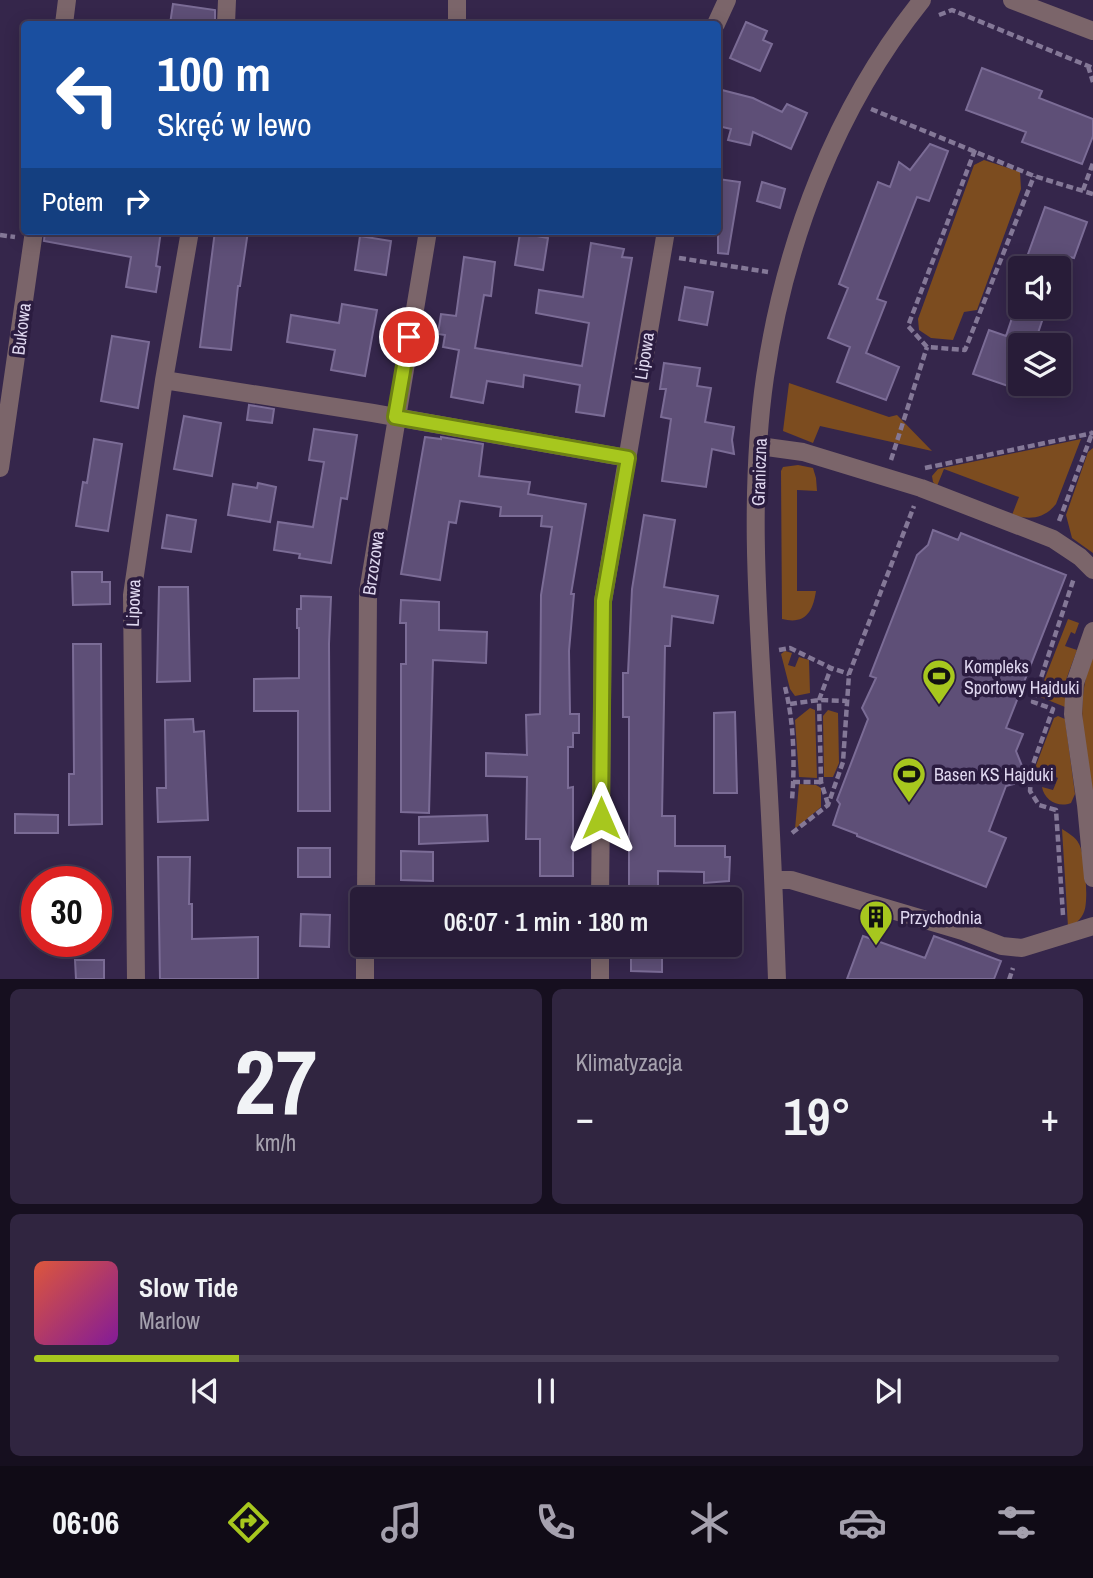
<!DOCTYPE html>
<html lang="pl">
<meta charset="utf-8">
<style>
body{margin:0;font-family:"Archivo Narrow",sans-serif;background:#302540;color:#f1f3f6;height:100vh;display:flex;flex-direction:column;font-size:26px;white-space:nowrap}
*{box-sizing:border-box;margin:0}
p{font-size:23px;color:#a5a1ae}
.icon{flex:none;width:38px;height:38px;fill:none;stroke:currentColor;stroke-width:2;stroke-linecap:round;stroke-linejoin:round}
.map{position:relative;height:979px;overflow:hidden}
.details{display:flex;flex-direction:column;gap:10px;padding:10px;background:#160f1f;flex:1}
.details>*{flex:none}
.banner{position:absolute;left:21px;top:21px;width:700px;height:214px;border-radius:7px;box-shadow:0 4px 18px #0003,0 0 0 2px #443a53;background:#1a4fa0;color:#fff;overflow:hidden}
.tools{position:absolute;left:1008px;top:256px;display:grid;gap:14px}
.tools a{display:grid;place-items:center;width:63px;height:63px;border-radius:7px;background:#281c38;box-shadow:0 4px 18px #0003,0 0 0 2px #443a53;font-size:35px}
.speed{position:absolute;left:21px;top:866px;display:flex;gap:14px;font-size:35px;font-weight:700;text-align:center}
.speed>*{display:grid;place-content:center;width:91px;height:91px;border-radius:50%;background:#281c38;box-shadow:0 4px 18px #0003,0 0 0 2px #443a53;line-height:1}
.speed .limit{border:10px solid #d22;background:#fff;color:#111}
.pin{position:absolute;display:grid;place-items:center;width:60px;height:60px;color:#fff;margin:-30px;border:4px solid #fff;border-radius:50%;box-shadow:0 2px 7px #0007}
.me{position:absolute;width:77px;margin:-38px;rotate:0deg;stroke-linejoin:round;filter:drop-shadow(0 0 5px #0008)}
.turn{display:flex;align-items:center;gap:24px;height:147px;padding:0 21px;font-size:32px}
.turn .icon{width:91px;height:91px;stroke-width:2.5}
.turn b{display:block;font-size:49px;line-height:60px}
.then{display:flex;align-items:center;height:66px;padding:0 21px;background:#0003;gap:14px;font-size:26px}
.big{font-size:52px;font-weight:600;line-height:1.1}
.details .card{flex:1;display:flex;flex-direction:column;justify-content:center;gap:10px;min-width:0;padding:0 24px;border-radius:10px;background:#302540}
.details .dial{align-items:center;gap:0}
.dial b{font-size:91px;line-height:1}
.song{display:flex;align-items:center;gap:21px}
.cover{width:84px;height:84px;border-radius:10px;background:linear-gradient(135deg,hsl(10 70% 55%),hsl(290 70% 35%))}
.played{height:7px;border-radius:4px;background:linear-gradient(90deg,#a7c71e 20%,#443a53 20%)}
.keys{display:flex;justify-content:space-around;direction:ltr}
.heat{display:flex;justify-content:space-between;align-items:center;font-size:38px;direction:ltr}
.details .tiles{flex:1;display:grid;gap:10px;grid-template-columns:1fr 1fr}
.card:last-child{grid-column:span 2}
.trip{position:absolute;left:350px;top:887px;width:392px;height:70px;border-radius:7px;background:#281c38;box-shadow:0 4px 18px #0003,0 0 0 2px #443a53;font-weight:600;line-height:70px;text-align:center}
.dock{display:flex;height:112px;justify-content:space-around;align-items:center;background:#100b16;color:#a5a1ae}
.dock .icon{width:49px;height:49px}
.dock .current{color:#a7c71e}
.dock b{font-size:32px;color:#f1f3f6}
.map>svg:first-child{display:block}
.green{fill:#7c4c1f}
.building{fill:#5e4f77;stroke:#7b6c96;stroke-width:2}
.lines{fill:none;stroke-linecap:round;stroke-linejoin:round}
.path{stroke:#847897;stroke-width:4.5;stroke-dasharray:7 3.5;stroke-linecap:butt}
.minor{stroke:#7b656a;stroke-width:18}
.route-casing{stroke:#6d8114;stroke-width:18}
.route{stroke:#a7c71e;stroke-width:12}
.labels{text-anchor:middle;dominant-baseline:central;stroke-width:7;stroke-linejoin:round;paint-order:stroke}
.street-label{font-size:18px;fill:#dfd7ef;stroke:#2b1c40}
.poi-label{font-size:18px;fill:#dfd7ef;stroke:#2b1c40;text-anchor:start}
</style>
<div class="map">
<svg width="1093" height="980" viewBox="0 0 1093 980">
<rect width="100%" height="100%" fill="#35264b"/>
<path class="green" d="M984,160L1020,172L1021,189L977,310L964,312L953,340L931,338L919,330L918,319L974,165Z
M789,383L889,417L897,415L932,451L820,426L813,443L783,431Z
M1081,439L1056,504C1044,519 1030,520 1012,515L1019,497L944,469L937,486L933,482L932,476L938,469Z
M1093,448V553L1072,538L1066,515L1088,452Z
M798,465L813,468L816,478L817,491L797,490V591H816C813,611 806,625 782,619L781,471L783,467Z
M1068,619L1079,623L1075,634L1071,632L1065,646L1077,650L1066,680L1065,707L1038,696Z
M785,651L792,653L788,665L795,667L799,657L809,660L810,693L795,696L790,689L781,654Z
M1093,656V810C1087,759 1072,704 1093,656Z
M810,708L815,710L817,778L799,777L795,720Z
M828,710L838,713L839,763L833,777H824L823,716Z
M1058,716L1065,719L1075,794L1071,803C1058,808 1044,800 1042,787L1053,790L1058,778L1035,768L1054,718Z
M799,784L816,785L821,788V807L795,829Z
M1062,829C1068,833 1076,837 1079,844C1085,854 1089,901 1084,912C1081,920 1075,924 1068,927Z"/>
<path class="building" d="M173,4L215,10V24H170Z
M746,22L767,31L763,40L772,44L760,71L730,58Z
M982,68L1042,91L1039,98L1093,119V136L1082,164L1022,142L1026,132L966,110Z
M718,89L753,98L782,112L787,104L807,113L791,149L753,132L750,145L728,140L731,129L718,126Z
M930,144L948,151L929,201L917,197L877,299L886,302L866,353L899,367L886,400L837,382L850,347L828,338L848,288L839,284L878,182L890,187L899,162L910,170Z
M718,179L740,182L728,254L718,253Z
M762,182L785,189L780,208L757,201Z
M1045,207L1087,222L1074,258L1065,256L1061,268H1023Z
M45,231H161L156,266L160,267L156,292L126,287L131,257L44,241Z
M215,231H248L240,286H238L231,350L200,347Z
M520,233L548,238L543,270L515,265Z
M360,236L391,241L386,275L355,270Z
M591,243L624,249L622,257L632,258L604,416L576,412L580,385L524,375L523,387L487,381L483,403L451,397L459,350L443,347L445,335L438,334L441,314L456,316L464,257L495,262L491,296L484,295L475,348L582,366L589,323L536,313L539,290L583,297Z
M685,287L713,292L707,325L679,320Z
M342,304L377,310L365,376L331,370L335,350L287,342L291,315L339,323Z
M1016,306H1047L1034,345H1020V390L973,374L989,330L1006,336Z
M112,336L149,342L138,408L101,401Z
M664,363L700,368L697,386L711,388L705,422L734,427L732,440L734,454L712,449L706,487L662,481L671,419L661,417L666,389H660Z
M249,405L274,409L272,423L247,420Z
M184,416L221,423L212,476L174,469Z
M314,429L357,435L347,499L341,498L331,563L299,558L300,554L274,550L278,522L313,527L324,462L309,460Z
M425,437L441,439V437L483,444L479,476L530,482L528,494L586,504L571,594H574L569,651L570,714H579V733H573V747H568V788L573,787V876H540V839H526L527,777L486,776V753L527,755L526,715L540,714L541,595L552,527L541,526L542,516H500L501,507L460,501L456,523L449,522L440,580L401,574Z
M94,439L122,444L108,531L76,526L83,482L87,483Z
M258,483L276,487L270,522L228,515L233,484L257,488Z
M167,515L196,520L191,552L162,548Z
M644,515L675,520L664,587L718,596L713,623L672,616L670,646H665L662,816H675V846H725V857H730L729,881L704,883V872L658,871V900H629V717H623V673H628L632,589Z
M933,530L958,540L961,533L1066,575L1006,728L1023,734L1016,751L1022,766L1014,784L1006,786L989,831L1006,838L986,887L857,836V834L833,825L840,804L837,800L868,719L862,708L876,678L870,676L917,555L928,545Z
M72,572H102V582H110V604L73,605Z
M159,587H188L190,681L157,682Z
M301,596L331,597L329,644L330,811H298V711H254V679L299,678V628H297V609H301Z
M401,600L439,602V630L487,632L486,663L433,660L429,813L401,812V664H406V623H400Z
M73,644H101L102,824L69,825V774H74Z
M735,712L737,793H714V713Z
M193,719L194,732L204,731L208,820L158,822L157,788H166L165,720Z
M15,814L58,815V833H15Z
M487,815L488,841L419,844V817Z
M298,848H330V877H298Z
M401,851L433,852V881L401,880Z
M158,857H190L189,904H192V939L258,937V979H160Z
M301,914L330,915L329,947L300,946Z
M863,936L925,958L934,936L1001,961L994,979H847Z
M631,945H662V972L631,971Z
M75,960H104V979H76Z"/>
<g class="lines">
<path class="path" d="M939,15L952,10L1093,68
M1088,66L1093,82
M871,109L1034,176L1093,194
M975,150L908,326L927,347L965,350L1034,176
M1083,190L1093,163
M0,235L15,237
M679,258L768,272
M891,460L927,347
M925,468L1093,433
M1059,521L1093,431
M779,650L790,648L831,668L849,674
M785,687C794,722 795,764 792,800
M790,704L819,700L847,701
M793,782H821
M828,804L821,782L819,700L831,668
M792,833L828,805L843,762L849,674L914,506
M1063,915L1056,810L1039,805L1030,791L1032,767L1053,709L1033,702L1074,578
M1009,980L1013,968"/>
<path class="minor" d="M1012,0L1093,31
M64,24L67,0
M226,24L227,0
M457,24V0
M716,24L727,0
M164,380L373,413L627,458
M759,446L803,452L921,488L1053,539L1080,557L1093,570
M0,468L34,231
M1093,631L1075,683L1073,714L1086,805L1093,878
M774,880H791L963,931L1002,946L1022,948L1093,926
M366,900L368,592L428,231
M600,900L603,601L666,231
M365,945V980
M136,980L132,595L164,380L190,231
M600,980V945
M777,980C774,891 770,803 764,715C757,603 749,488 765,377C785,241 836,107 922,0"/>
</g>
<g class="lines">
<g class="route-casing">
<path id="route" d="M409,337L395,417L628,458L603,601L601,818"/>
</g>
<use href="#route" class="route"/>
</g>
<defs>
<g id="stadium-pin" transform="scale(1.75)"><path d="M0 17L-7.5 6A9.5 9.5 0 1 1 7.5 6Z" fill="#a7c71e" stroke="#2b1c40"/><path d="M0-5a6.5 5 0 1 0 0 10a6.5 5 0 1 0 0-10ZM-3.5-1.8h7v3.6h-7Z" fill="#111"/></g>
<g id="building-pin" transform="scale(1.75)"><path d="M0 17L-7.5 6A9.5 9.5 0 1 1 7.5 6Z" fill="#a7c71e" stroke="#2b1c40"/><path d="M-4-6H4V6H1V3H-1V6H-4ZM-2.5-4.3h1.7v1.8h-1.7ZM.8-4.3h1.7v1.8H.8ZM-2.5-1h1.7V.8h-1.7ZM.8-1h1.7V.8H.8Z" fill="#111"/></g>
</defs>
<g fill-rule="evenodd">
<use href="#stadium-pin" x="939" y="676"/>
<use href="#stadium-pin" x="909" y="774"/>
<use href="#building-pin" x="876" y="917"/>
</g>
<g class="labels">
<g class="street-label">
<text transform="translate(21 329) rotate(-83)">Bukowa</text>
<text transform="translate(644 356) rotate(-81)">Lipowa</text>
<text transform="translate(759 472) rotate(-88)">Graniczna</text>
<text transform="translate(373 563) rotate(-82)">Brzozowa</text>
<text transform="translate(133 603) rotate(-88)">Lipowa</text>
</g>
<g class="poi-label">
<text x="964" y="666">Kompleks<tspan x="964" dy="21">Sportowy Hajduki</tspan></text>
<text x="934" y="774">Basen KS Hajduki</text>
<text x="900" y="917">Przychodnia</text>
</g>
</g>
</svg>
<div class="tools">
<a><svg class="icon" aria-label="sound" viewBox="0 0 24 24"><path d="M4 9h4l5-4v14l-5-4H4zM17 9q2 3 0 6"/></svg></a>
<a><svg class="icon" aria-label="layers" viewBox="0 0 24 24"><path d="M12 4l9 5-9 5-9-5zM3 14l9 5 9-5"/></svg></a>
</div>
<div class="speed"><div class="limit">30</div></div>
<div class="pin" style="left:409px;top:337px;background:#d93025"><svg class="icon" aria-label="arrive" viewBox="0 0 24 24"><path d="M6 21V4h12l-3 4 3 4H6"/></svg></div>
<svg class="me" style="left:601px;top:818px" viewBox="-20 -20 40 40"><path d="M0-17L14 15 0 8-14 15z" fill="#a7c71e" stroke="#fff" stroke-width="4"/></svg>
<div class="trip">06:07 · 1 min · 180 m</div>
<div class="banner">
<div class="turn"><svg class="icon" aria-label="left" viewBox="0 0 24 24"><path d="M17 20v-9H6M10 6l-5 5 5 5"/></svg><div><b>100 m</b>Skręć w lewo</div></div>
<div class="then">Potem<svg class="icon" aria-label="right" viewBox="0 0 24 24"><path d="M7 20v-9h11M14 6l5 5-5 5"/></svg></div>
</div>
</div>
<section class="details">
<div class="tiles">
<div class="card dial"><b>27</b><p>km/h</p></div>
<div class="card"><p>Klimatyzacja</p>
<div class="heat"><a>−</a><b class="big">19°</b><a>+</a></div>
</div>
<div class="card">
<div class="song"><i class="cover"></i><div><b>Slow Tide</b><p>Marlow</p></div></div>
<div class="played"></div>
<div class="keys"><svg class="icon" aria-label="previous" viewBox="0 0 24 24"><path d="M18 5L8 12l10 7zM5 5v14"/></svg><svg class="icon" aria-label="pause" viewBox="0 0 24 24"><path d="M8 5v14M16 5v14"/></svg><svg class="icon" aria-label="next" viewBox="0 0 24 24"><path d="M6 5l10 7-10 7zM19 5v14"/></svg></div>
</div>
</div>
</section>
<nav class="dock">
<b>06:06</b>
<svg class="icon current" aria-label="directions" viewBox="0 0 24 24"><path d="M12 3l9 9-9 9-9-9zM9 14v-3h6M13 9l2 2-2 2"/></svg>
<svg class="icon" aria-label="music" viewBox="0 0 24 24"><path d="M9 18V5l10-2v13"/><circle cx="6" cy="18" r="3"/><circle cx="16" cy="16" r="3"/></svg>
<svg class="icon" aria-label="phone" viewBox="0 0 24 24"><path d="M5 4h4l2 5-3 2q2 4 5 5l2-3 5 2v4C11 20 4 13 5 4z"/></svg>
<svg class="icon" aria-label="climate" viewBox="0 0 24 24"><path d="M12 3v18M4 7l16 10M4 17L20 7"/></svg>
<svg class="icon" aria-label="car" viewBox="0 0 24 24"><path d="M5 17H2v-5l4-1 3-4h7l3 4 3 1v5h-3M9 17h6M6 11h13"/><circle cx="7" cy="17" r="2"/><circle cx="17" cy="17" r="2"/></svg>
<svg class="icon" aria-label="filters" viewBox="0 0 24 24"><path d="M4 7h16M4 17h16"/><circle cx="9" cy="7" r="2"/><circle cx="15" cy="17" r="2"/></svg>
</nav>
